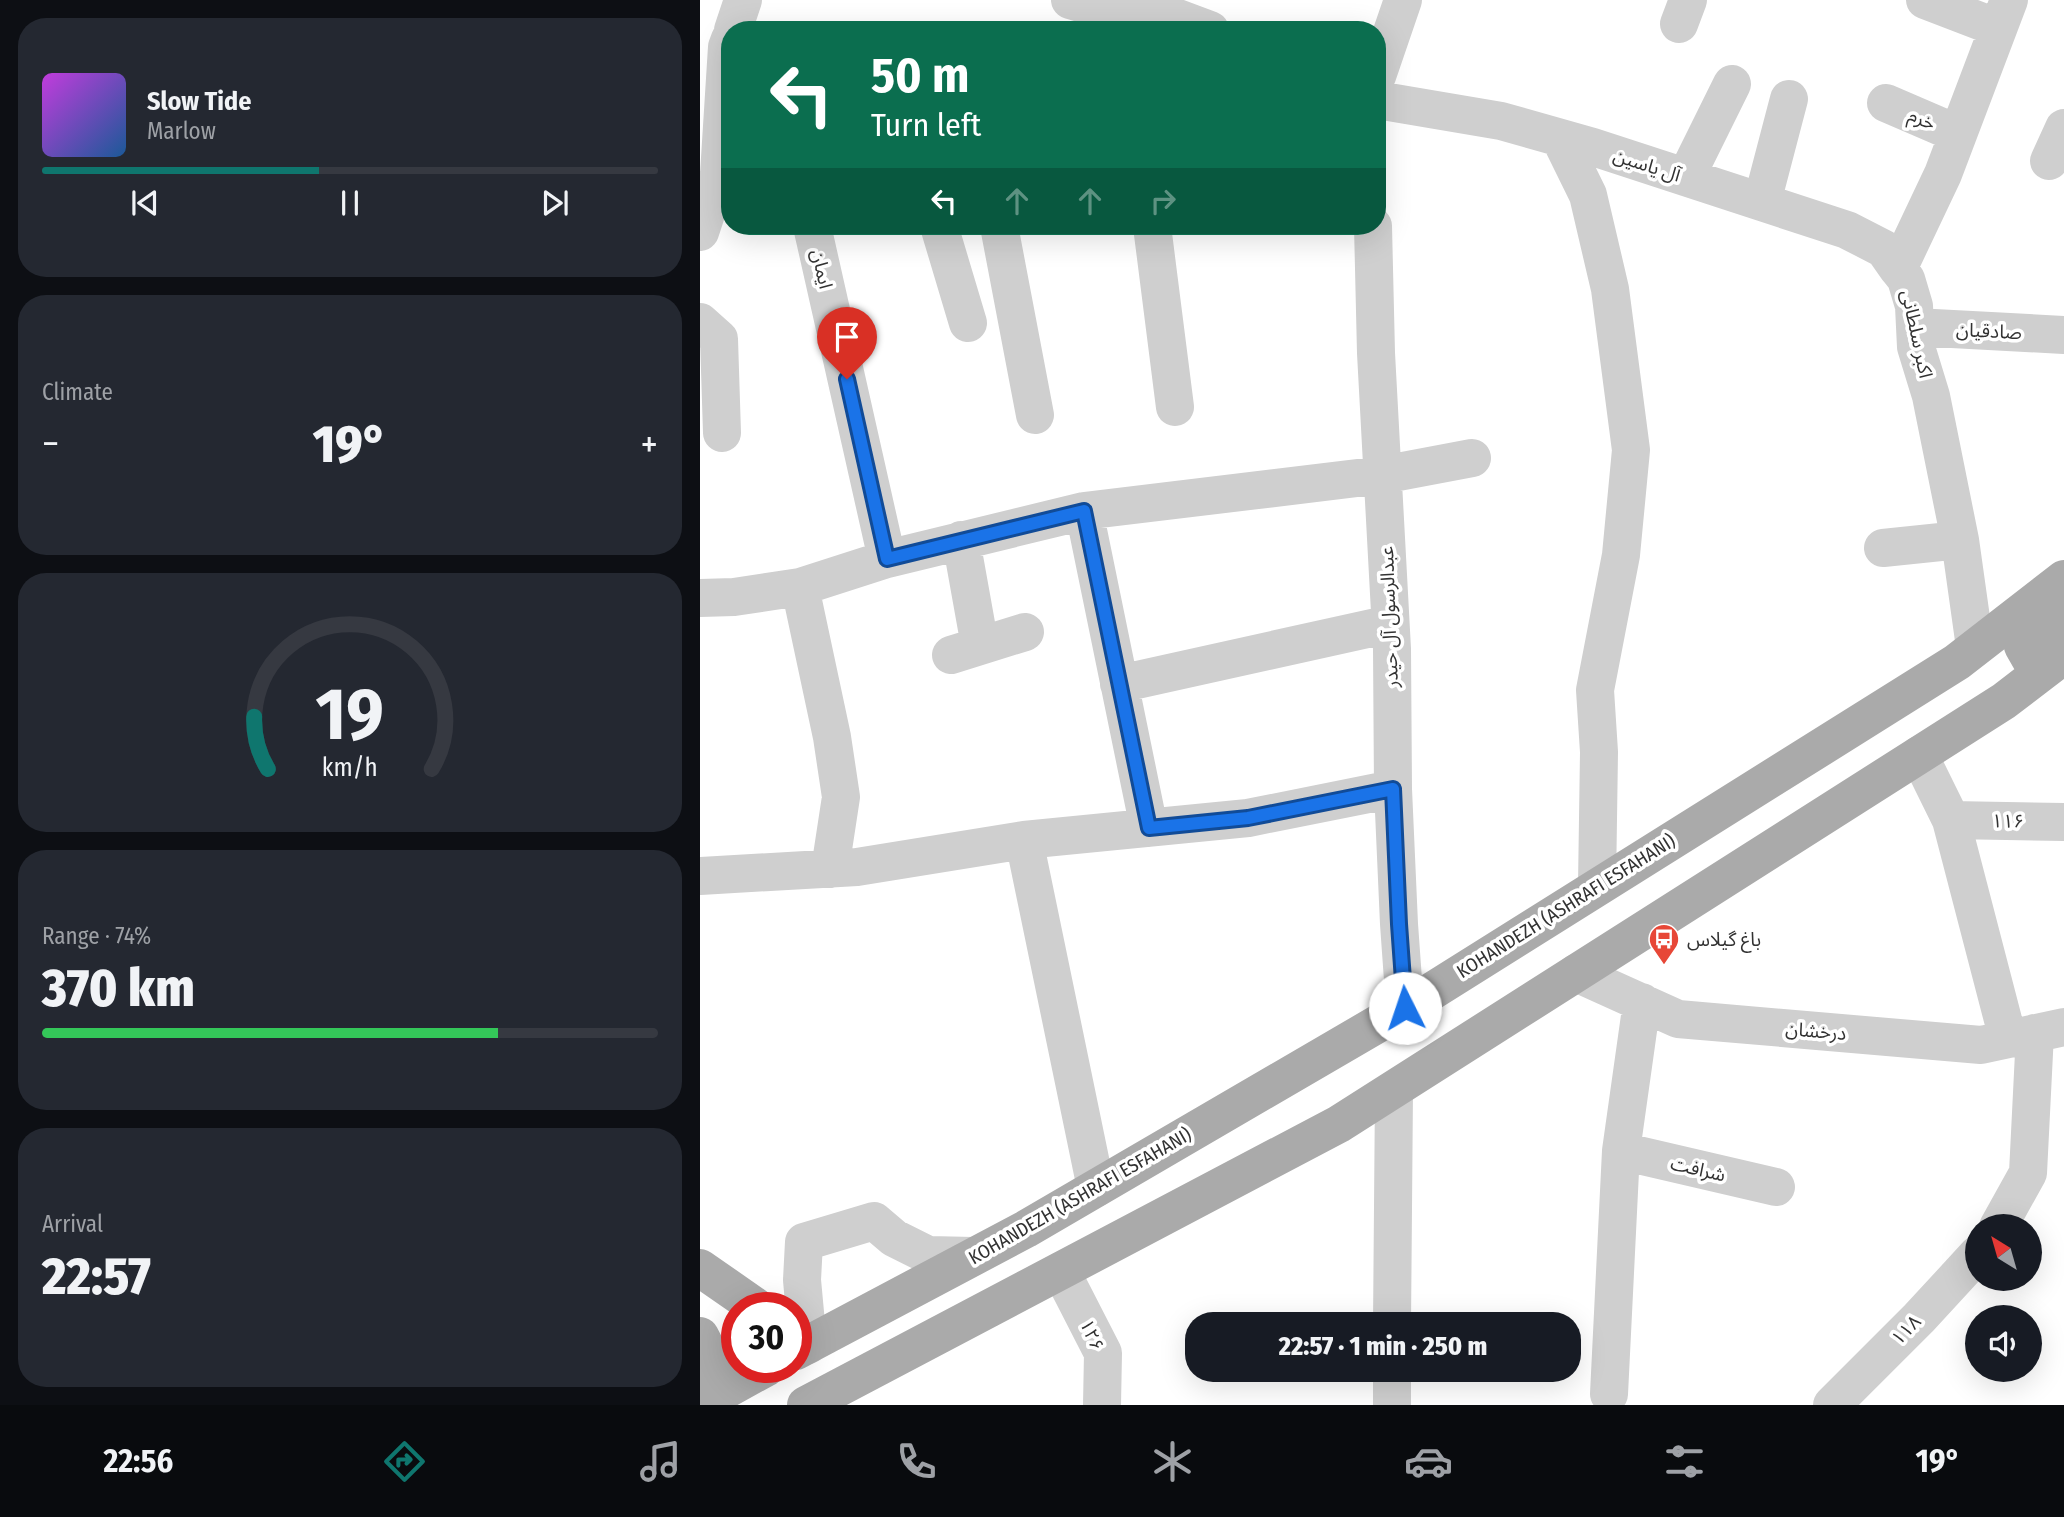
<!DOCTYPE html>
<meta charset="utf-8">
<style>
body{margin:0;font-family:"Fira Sans Condensed","Noto Sans Arabic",sans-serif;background:#242831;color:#f1f3f6;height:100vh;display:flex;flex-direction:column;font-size:26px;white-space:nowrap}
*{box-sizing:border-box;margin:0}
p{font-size:23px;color:#9ea1a6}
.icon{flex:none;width:38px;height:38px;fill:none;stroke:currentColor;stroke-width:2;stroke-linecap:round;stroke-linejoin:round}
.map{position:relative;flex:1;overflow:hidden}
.details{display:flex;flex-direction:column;gap:18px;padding:18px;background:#0d0f14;width:700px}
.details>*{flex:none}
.banner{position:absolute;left:21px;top:21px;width:665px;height:214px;border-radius:28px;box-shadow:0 7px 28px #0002;background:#0b6e4f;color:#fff;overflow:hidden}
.needle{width:46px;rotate:323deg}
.tools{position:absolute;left:1265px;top:1214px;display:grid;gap:14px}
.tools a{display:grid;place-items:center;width:77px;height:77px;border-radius:50%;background:#171b24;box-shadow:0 7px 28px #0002;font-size:35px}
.speed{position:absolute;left:21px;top:1292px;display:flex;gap:14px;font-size:35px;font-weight:700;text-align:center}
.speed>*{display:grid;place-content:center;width:91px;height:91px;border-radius:50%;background:#171b24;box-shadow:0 7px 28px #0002;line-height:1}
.speed .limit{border:10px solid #d22;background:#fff;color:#111}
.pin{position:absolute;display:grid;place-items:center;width:60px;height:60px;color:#fff;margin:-72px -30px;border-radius:50% 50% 50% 0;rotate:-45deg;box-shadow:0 0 7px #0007}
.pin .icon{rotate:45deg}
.me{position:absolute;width:77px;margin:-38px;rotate:356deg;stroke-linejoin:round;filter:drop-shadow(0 0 5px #0008)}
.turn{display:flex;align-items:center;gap:24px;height:147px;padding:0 35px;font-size:32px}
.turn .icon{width:91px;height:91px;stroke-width:2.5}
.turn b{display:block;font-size:49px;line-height:60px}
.lanes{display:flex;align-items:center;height:66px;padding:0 35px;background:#0003;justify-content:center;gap:35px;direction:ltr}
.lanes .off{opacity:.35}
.big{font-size:52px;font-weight:800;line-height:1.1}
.details .card{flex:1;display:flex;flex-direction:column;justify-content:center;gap:10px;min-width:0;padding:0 24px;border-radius:28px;background:#242831}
.details .dial{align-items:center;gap:0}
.dial svg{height:182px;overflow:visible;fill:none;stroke:#363941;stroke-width:7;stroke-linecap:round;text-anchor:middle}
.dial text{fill:#f1f3f6;stroke:none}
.song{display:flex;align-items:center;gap:21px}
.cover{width:84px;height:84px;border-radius:10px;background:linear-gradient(135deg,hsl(290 70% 55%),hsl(210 70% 35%))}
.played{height:7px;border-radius:4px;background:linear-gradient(90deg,#0f766e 45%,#363941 45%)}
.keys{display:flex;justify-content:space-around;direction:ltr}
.heat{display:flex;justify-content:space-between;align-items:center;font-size:38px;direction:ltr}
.charge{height:10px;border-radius:5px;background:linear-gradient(90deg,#34c759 74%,#363941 0)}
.trip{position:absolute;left:485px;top:1312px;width:396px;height:70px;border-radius:28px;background:#171b24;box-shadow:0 7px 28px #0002;font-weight:800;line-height:70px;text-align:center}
.tabs{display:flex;height:112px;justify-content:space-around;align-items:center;background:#090b0e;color:#9ea1a6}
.tabs .icon{width:49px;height:49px}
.tabs .active{color:#0f766e}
.tabs b{font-size:32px;color:#f1f3f6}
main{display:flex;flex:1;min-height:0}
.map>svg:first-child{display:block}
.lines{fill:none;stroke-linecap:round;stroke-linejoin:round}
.minor{stroke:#cfcfcf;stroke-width:38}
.major{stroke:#aaa;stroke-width:38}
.route-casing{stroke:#114b97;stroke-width:18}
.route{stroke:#1a73e8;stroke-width:12}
.labels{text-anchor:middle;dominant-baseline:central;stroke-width:7;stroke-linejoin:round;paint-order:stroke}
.street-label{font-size:19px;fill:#323232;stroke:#fff}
.poi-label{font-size:19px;fill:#323232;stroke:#fff;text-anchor:start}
</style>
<main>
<section class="details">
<div class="card">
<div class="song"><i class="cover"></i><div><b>Slow Tide</b><p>Marlow</p></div></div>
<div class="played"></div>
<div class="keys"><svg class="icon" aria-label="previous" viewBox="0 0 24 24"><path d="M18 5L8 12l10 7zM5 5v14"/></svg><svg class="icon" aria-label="pause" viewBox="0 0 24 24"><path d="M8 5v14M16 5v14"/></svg><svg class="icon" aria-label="next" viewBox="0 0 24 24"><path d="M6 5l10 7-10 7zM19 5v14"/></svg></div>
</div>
<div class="card"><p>Climate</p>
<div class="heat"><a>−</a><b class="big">19°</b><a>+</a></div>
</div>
<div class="card dial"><svg viewBox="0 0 100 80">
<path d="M14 69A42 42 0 1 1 86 69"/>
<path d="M14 69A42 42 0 0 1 8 46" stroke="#0f766e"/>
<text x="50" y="56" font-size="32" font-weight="700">19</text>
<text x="50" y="72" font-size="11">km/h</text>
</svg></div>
<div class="card"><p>Range · 74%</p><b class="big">370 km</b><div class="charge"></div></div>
<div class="card"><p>Arrival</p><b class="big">22:57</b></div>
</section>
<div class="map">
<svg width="1364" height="1405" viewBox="0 0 1364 1405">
<rect width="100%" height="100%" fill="#fff"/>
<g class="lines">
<path class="minor" d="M370,0L421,15
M1225,0L1298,28
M979,24L988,0
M33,30L43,0
M425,30L421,15L467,14L510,30
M677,76L703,0
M677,100L801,121L893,147L1147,230L1184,249L1198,269
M1186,103L1258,134
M860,138L888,195L910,289L931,450L921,555L895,690L899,752L897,886
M1349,161L1364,128
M986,177L1032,84
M1062,202L1089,99
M112,226L187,559
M239,226L268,323
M299,226L335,415
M452,226L475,407
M673,226L676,353L692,649L693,789L699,924L705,1008
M0,232L19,174L27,47L30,39
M0,322L19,339L22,433
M1215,327L1364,335
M384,511L449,828
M261,540L280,646
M1183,548L1260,540
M100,587L132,737L141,797L130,869
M0,598L34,597L100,587L187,559L384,511L682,475L772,458
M1275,647L1260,540L1231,396L1216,347L1214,306L1206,279L1198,269L1243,174L1309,0
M251,655L325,632
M419,684L690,624
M1219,755L1251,820L1308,1039
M1251,820L1364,822
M324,840L396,1188
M0,876L157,867L324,840L548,818L693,789
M876,973L978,1019L1281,1045L1364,1027
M921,1151L1076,1187
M1298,1227L1328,1173L1335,1033
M361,1271L403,1353L402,1405
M692,1325L694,1090
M108,1345L102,1280L104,1242L174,1221L194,1238L228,1255L274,1256
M909,1394L921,1151L942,1002
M692,1405V1370
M1132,1405L1219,1318L1278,1254"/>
<path class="major" d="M1339,674L1323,646L1364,614
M0,1268L56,1307
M0,1336L15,1365L0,1391
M96,1351L326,1229L705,1008L1257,662L1364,579
M0,1404L67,1367
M106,1405L639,1124L1304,701L1364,655"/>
</g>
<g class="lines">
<g class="route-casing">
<path id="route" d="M147,379L187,559L384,511L449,828L548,818L693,789L699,924L705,1008"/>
</g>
<use href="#route" class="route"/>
</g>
<defs>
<g id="bus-pin" transform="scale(1.575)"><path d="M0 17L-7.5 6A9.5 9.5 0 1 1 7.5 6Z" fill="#e74737" stroke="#fff"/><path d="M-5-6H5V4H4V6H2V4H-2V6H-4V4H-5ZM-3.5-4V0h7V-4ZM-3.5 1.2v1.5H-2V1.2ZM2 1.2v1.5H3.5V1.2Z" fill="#fff"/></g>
</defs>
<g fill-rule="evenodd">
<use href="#bus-pin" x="964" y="939"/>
</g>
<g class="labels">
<g class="street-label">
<text transform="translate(1222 119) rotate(23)">خرم</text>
<text transform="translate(947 165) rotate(18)">آل یاسین</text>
<text transform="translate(122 269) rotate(77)">ایمان</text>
<text transform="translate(1289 331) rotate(3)">صادقیان</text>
<text transform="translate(1217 334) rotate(78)">اکبر سلطانی</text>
<text transform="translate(689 617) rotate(-92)">عبدالرسول آل حیدر</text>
<text transform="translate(1308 821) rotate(1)">۱۱۶</text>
<text transform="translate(866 906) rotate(-32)">KOHANDEZH (ASHRAFI ESFAHANI)</text>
<text transform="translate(1116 1031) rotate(5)">درخشان</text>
<text transform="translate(998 1169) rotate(13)">شرافت</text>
<text transform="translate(380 1196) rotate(-30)">KOHANDEZH (ASHRAFI ESFAHANI)</text>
<text transform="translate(1206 1330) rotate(-46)">۱۱۸</text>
<text transform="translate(392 1335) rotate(66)">۱۲۶</text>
</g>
<g class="poi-label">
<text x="987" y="939">باغ گیلاس</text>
</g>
</g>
</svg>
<div class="tools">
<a><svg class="needle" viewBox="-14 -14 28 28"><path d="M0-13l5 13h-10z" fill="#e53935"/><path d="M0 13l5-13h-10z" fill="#9ea1a6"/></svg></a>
<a><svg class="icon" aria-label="sound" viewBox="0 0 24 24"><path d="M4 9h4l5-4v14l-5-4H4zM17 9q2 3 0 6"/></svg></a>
</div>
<div class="speed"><div class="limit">30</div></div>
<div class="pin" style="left:147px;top:379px;background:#d93025"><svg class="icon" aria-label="arrive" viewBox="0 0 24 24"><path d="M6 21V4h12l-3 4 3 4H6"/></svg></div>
<svg class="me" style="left:705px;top:1008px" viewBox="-20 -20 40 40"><circle r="19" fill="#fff"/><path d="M0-13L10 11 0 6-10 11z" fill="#1a73e8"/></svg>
<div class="trip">22:57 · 1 min · 250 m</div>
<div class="banner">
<div class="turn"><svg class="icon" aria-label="left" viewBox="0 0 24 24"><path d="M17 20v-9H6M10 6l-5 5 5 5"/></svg><div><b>50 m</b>Turn left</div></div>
<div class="lanes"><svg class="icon" aria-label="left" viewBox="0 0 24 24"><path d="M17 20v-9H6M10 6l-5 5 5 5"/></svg><svg class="icon off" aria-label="ahead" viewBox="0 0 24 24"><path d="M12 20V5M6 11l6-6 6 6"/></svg><svg class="icon off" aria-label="ahead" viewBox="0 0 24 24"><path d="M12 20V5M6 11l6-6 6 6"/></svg><svg class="icon off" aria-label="right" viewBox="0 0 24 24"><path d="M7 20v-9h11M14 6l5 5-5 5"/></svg></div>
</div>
</div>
</main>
<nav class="tabs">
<b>22:56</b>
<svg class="icon active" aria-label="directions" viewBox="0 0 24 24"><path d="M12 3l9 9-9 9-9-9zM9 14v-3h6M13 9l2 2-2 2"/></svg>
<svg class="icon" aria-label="music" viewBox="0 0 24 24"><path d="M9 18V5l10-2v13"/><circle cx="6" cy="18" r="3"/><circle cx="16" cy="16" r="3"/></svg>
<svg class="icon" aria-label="phone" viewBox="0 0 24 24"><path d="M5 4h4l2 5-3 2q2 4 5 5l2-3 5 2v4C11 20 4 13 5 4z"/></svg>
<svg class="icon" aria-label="climate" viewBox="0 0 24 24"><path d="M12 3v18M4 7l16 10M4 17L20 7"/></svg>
<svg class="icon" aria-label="car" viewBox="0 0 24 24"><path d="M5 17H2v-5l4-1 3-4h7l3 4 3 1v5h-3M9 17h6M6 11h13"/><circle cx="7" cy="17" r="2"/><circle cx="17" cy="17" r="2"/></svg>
<svg class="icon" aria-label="filters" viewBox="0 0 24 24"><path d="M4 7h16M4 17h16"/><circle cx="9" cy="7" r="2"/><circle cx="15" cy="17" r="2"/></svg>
<b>19°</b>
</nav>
